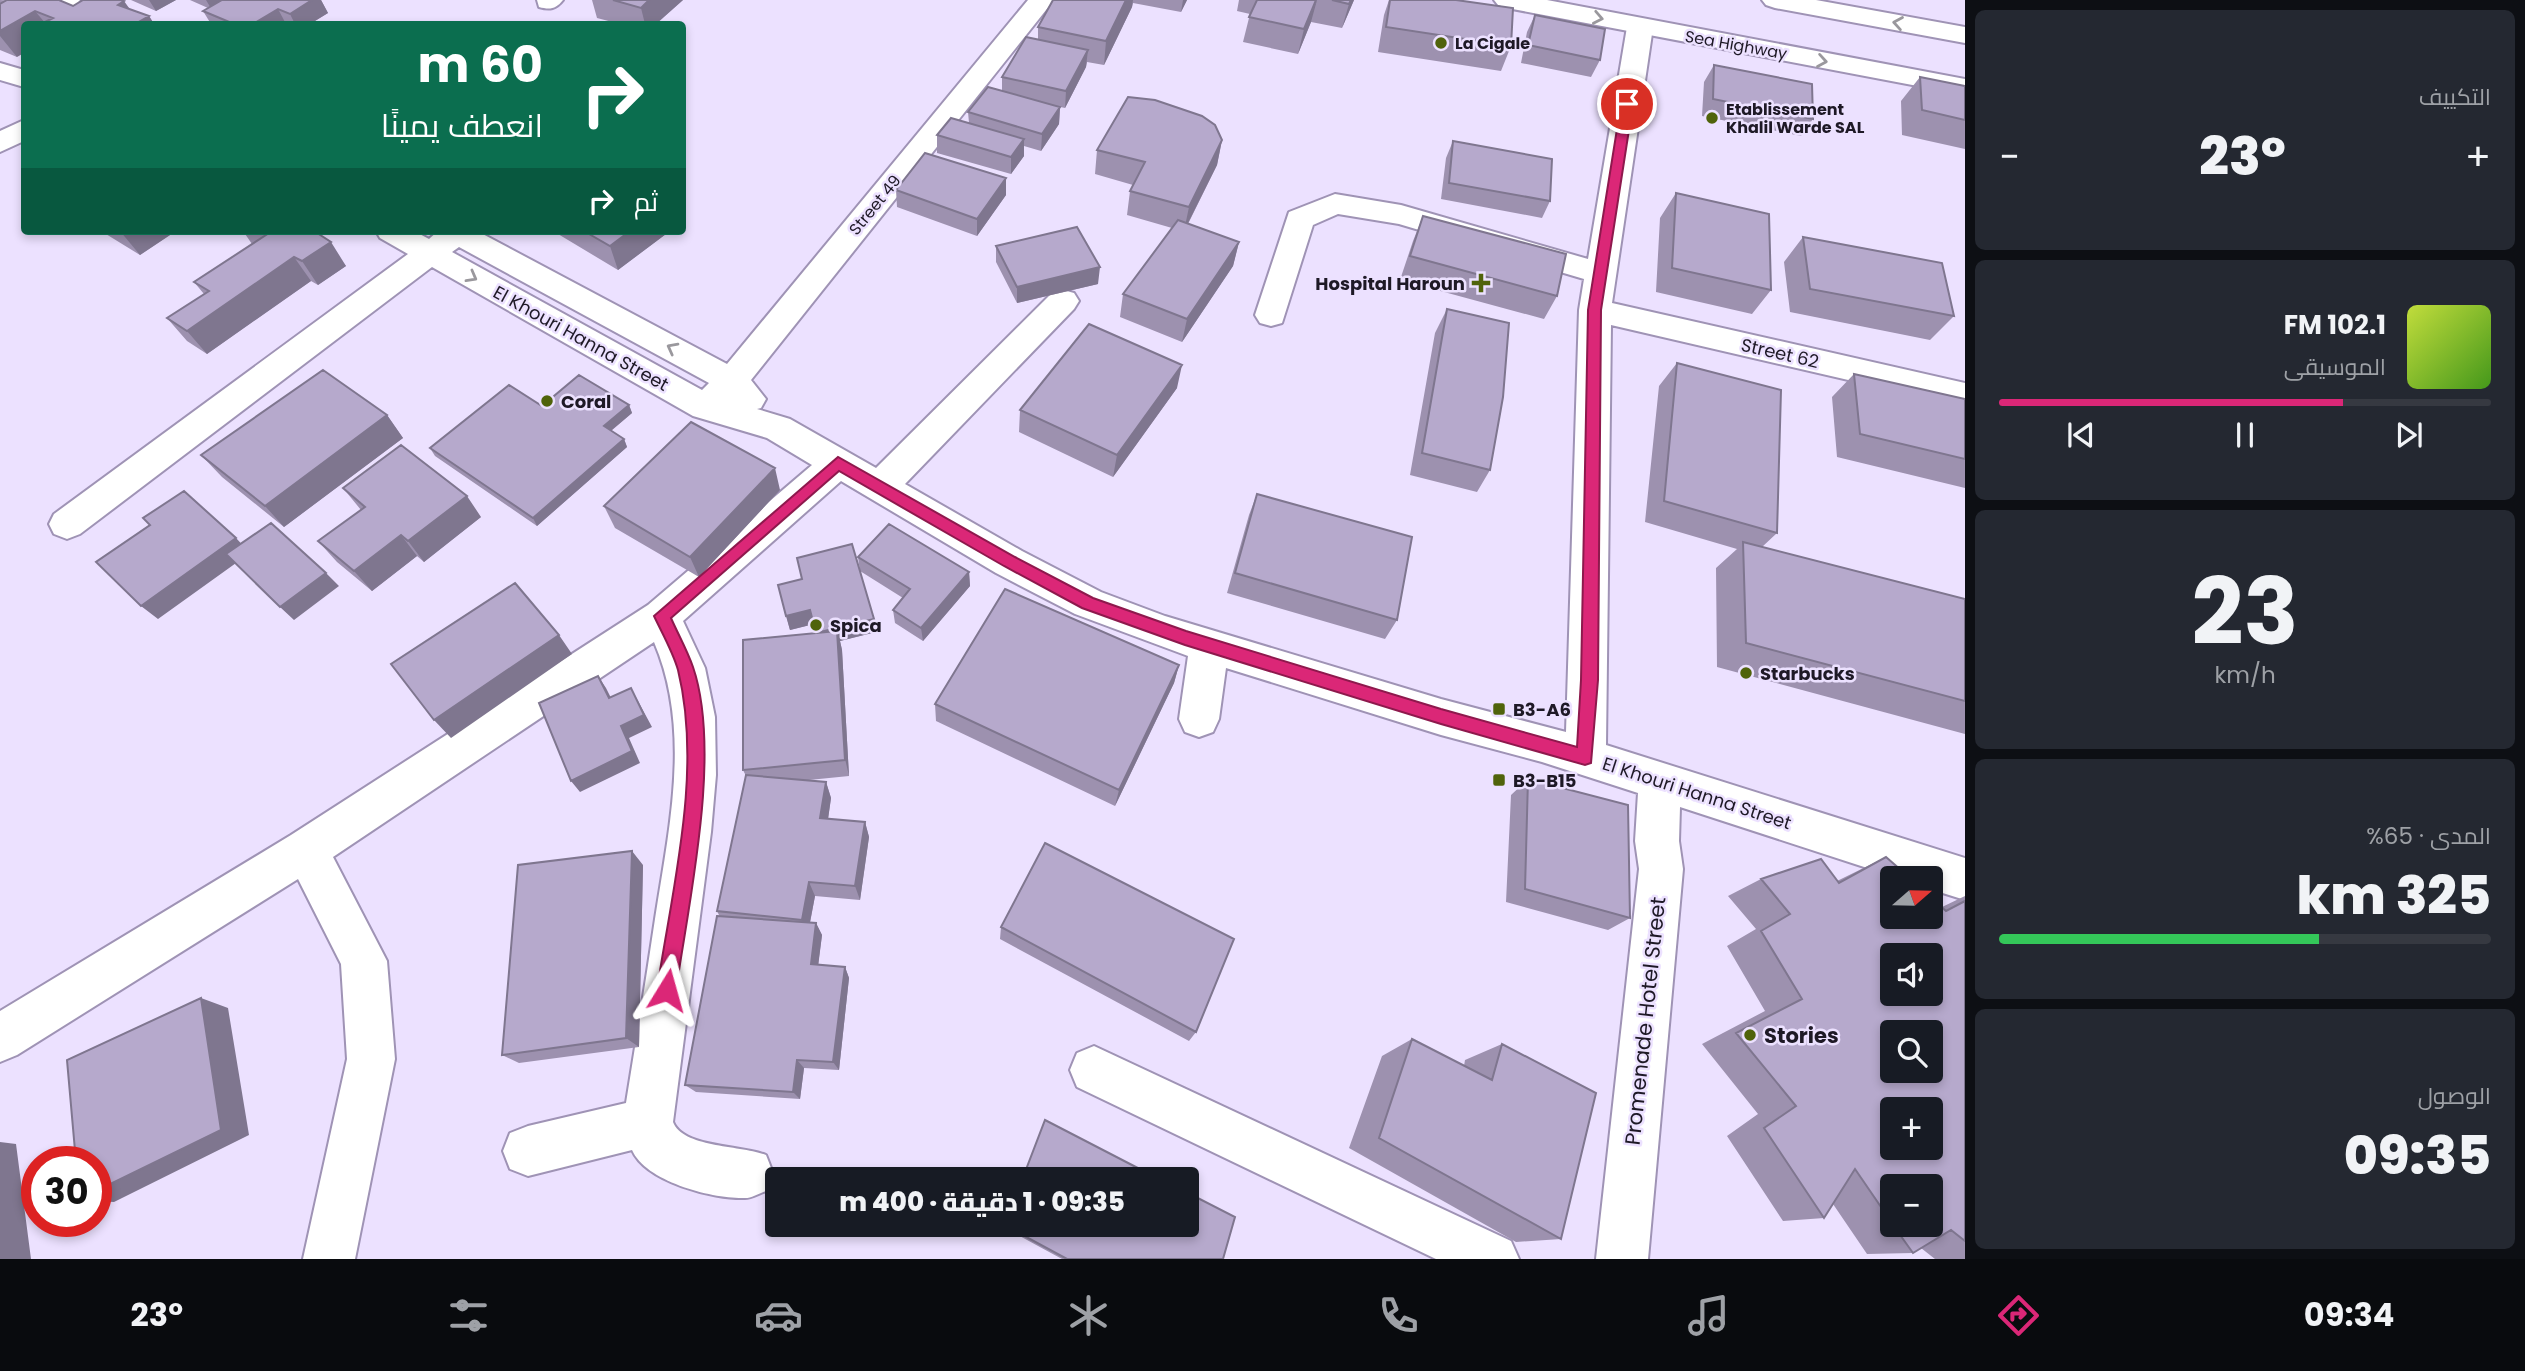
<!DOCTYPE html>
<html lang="ar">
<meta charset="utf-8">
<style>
body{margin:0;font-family:Poppins,Cairo,sans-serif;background:#242831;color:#f1f3f6;direction:rtl;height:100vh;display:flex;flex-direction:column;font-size:26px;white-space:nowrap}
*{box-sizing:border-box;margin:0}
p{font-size:23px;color:#9ea1a6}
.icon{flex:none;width:38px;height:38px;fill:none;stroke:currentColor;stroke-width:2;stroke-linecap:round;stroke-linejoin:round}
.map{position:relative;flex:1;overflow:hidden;direction:ltr}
.panel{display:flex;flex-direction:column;gap:10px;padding:10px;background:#0d0f14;width:560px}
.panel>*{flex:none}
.guide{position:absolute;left:21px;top:21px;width:665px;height:214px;border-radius:7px;box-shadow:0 4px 10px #0003;direction:rtl;background:#0b6e4f;color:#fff;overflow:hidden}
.needle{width:46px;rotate:70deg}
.tools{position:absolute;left:1880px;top:866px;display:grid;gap:14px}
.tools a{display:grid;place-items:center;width:63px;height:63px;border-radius:7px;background:#171b24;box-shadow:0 4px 10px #0003;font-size:35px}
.speed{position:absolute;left:21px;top:1146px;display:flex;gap:14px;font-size:35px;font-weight:700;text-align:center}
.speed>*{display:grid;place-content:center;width:91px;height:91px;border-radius:50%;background:#171b24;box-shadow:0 4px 10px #0003;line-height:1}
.speed .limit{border:10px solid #d22;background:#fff;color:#111}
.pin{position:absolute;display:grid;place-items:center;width:60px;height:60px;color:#fff;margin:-30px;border:4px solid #fff;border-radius:50%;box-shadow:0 2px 7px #0007}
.me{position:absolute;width:77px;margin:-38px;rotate:8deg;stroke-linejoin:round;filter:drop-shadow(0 0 5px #0008)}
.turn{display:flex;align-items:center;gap:24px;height:147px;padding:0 28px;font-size:32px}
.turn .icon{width:91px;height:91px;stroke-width:2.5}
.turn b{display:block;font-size:49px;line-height:60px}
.then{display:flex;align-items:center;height:66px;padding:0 28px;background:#0003;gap:14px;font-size:26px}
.big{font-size:52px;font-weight:800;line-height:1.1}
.panel .widget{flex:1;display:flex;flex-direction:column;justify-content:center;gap:10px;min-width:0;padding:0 24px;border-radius:10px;background:#242831}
.panel .dial{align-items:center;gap:0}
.dial b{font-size:91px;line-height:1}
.song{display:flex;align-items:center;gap:21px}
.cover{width:84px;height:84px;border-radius:10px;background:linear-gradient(135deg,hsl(70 70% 55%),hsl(100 70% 35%))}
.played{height:7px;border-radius:4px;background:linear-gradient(90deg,#db2777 70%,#363941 70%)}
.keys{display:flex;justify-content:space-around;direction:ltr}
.heat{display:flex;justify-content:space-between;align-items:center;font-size:38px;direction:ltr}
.charge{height:10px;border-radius:5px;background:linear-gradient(90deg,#34c759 65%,#363941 0)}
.trip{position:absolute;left:765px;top:1167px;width:434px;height:70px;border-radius:7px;background:#171b24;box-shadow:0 4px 10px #0003;font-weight:800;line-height:70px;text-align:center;direction:rtl}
.menu{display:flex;height:112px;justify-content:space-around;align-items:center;background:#090b0e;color:#9ea1a6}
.menu .icon{width:49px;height:49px}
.menu .active{color:#db2777}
.menu b{font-size:32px;color:#f1f3f6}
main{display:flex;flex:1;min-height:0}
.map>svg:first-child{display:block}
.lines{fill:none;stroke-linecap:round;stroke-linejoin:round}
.minor-casing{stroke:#9f93b5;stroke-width:4}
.highway-casing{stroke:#9f93b5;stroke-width:4}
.minor{fill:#fff;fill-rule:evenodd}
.highway{fill:#fff;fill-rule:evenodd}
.wall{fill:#9d91af;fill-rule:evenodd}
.shaded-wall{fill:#7f768f}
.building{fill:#b6a9cc;stroke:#7f768f;stroke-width:2;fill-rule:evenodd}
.oneway{stroke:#9a989d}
.route{fill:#db2777;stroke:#8e194d;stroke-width:2}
.poi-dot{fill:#50630b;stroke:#ece1ff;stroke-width:2.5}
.labels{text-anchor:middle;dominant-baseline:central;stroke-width:5;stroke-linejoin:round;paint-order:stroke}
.far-poi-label{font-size:16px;font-weight:bold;fill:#1e1926;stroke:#ece1ff;text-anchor:start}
.far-street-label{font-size:16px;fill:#1e1926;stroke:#ece1ff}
.poi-label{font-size:18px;font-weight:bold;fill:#1e1926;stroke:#ece1ff;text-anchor:start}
.street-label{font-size:18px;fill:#1e1926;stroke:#ece1ff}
.near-street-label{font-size:21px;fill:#1e1926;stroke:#ece1ff}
.near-poi-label{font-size:21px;font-weight:bold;fill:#1e1926;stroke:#ece1ff;text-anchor:start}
</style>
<main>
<section class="panel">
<div class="widget"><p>التكييف</p>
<div class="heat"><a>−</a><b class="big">23°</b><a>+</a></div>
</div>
<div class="widget">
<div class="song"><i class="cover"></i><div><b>102.1 FM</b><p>الموسيقى</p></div></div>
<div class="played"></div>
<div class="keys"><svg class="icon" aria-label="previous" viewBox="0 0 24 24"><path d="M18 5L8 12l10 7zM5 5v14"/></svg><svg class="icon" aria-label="pause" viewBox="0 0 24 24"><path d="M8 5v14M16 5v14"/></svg><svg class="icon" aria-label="next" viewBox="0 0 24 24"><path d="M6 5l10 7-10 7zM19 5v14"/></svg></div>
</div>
<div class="widget dial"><b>23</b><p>km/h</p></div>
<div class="widget"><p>المدى · 65%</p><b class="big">325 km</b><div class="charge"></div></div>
<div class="widget"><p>الوصول</p><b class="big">09:35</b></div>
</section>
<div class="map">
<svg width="1965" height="1259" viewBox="0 0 1965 1259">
<rect width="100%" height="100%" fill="#ece1ff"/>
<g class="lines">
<g class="minor-casing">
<path id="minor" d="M48,0H80L76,5L41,24H24V34L0,45V27Z
M537,0H563C556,9 550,10 539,7Z
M1028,0H1054L751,380L766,399L761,408L757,409L790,419L876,468L1052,293L1063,290L1074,293L1079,301L1074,309L905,484L1022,551L1101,592L1165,616L1441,699L1566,732L1579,310L1584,279L1399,224L1338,214L1313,225L1282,323L1271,326L1260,323L1255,315L1289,212L1335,194L1401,205L1588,259L1627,27L1631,22L1640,19L1649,22L1653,27L1612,303L1965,383V407L1611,325L1606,745L1965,858V900L1930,889V878H1898L1680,807L1679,841L1683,869L1648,1259H1596L1639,869L1635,841L1638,793L1542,762L1441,735L1226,668L1219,719L1213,732L1199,737L1185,732L1179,719L1188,656L1075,614L996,573L841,481L683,621L705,668L715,717L716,775L711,832L673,1122C683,1148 741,1145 766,1155L773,1173L766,1191C759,1193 752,1198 745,1198C713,1199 646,1182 632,1150L528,1176L510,1169L503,1151L510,1133L528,1126L626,1103C636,1041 646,980 655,919C669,828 692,730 654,642L333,857L387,961L395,1059L355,1259H303L347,1059L341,964L298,879L17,1055L0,1062V1011L291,835L648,605L812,465L767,438L693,416L432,267L80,534L67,539L54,534L49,524L54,514L408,254L380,238L376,231H414L429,239L438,231H477L727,364ZM459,247L709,383L702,390L452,252Z
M0,63L24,70V87L0,80Z
M24,120V141L0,152V131Z
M1094,1046L1511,1241L1519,1259H1436L1077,1087L1070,1070L1077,1053Z"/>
</g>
<g class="highway-casing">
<path id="highway" d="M1494,0H1547L1965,79V95L1507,8L1498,5Z
M1762,0H1816L1965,27V43L1775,8L1766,5Z"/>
</g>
<use href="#minor" class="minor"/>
<use href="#highway" class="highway"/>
</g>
<path class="wall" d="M0,0L130,9L149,16L154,24H24L17,57L0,50Z
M131,0H176L156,11Z
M190,0H321L328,13L310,24H211L203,11L208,8Z
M592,0H683L656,24H620L597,18Z
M1053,0H1187L1181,12L1133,3L1132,7L1104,65L1087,62L1086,67L1065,108L1056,106L1060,107L1059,124L1041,151L1024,146V156L1011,174L937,153V135L969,123L968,112L1002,90V77L1038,40V27Z
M1239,0H1354L1342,28L1311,22L1298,54L1243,42L1250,14L1237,11Z
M1389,0H1456L1511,46L1501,71L1378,52L1384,15Z
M1535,15L1600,60L1591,77L1521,63L1527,32Z
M1714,65L1813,119L1801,136L1702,116L1704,82Z
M1920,77L1965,86V149L1902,135L1901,101Z
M1222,140L1217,165L1188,224L1239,242L1233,266L1182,342L1120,317L1123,294L1172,228L1127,215L1130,191L1133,185L1095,174L1097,150Z
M1453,141L1550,201L1542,218L1441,199L1446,158Z
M1006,178V195L977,236L897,207L896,190Z
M1676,193L1771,290L1752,314L1656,292L1660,218Z
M1423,216L1557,296L1544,319L1400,280L1413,241Z
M101,231H176L140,255Z
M243,231H314L346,266L318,285L311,281L207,354L187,341L167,318L204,294L194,282L252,244Z
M553,231H670L618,270Z
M1803,237L1954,316L1930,340L1790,312L1784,262Z
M996,246L1098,284L1017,303L996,262Z
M1447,309L1490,470L1477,492L1410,475L1435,333Z
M1677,363L1777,533L1762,547L1965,599V734L1717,667L1716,568L1737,549L1645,522L1659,386Z
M1854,374L1965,399V488L1837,457L1832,397Z
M1177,388L1113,477L1019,432L1020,410Z
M629,405L632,413L611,431L624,439L627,447L537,526L435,456L430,448L542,406Z
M387,415L403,438L284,527L222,477L201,455Z
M343,488L481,517L424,562L417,556L372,591L337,562L318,541L361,510Z
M780,490L699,577L615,528L604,506Z
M1257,494L1397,620L1385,639L1227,593L1249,515Z
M858,557L969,572L970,586L923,641L895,623L893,610L903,598L860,571Z
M778,585L876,632L840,641L842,650L849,776L809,780L826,782L831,798L828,819L865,822L869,837L860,900L815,896L810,923H816L822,935L818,965L845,967L849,978L839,1070L804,1068L800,1099L696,1092L685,1085L720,917L717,911L746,776L743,770L816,633L814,624L790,630Z
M1179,665L1174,683L1115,806L936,721L935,704Z
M1528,779L1630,918L1608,930L1506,902L1511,795Z
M1886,857L1942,907L1965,896V1259H1935L1921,1248L1913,1253L1867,1254L1833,1204L1824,1218L1783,1221L1727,1136L1758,1114L1702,1044L1765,1011L1727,946L1756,929L1728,896L1761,879L1837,881ZM1892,1186L1930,1225H1892Z
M643,865L639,1047L519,1063L502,1055Z
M1001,927L1196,1032L1189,1041L1000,939Z
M1412,1039L1464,1066L1465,1060L1502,1044L1561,1239L1516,1242L1349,1148L1382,1056Z
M1004,1225L1223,1259H1062L1003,1227Z"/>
<path class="shaded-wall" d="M149,0H176L156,11Z
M206,0H220L222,4L212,10Z
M312,0H321L328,13L310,24H295L290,14Z
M649,0H683L656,24H645L641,8Z
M1126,0H1133L1132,7L1104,65L1106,41Z
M1183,0H1187L1181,12Z
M1317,0L1311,22L1298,54L1304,29Z
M1351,0H1354L1342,28L1349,4Z
M124,1L139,22L149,16L154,24H132L118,5Z
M278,9L286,24H253Z
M35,11L46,24H24V53L17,57L0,36V31Z
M1088,50L1086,67L1065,108L1066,91Z
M1060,107L1059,124L1041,151L1042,134Z
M1024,139V156L1011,174V157Z
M1222,140L1217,165L1184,231L1189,207Z
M1006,178V195L977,236V219Z
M120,231H176L140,255Z
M630,231H670L618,270L610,246Z
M331,242L346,266L318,285L302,261Z
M1239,242L1233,266L1182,342L1187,319Z
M294,257L311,281L207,354L187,331Z
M1100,267L1098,284L1017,303V287Z
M1182,365L1177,388L1113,477L1117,455Z
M629,405L632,413L607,434L604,426Z
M387,415L403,438L284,527L265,506Z
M624,439L627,447L537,526L533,518Z
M775,468L780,490L699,577L690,557Z
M467,496L481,517L424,562L408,541Z
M401,535L417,556L372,591L354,571Z
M236,538L250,553L158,619L141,606Z
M969,572L970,586L923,641L921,628Z
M326,573L339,586L294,620L280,607Z
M810,610L814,624L790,630L786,616Z
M874,619L876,632L840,641L842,650L849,776L816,633Z
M559,635L572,654L451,738L434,720Z
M1179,665L1174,683L1115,806L1119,790Z
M598,676L606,688L617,710L609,698Z
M631,688L652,727L629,738L640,763L580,792L571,781L621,726Z
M826,782L831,798L826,833L820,818Z
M865,822L869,837L860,900L855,886Z
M632,851L643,865L639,1047L626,1038Z
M809,882L815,896L808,932L802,920Z
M816,923L822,935L817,975L811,964Z
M845,967L849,978L839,1070L833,1062Z
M201,998L228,1008L249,1135L114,1202L96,1201V1191Z
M797,1060L804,1068L800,1099L793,1092Z
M0,1142L16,1144L31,1259H0Z"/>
<path class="building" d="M7,0H59L73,6L83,0H121L124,1L118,5L149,16L135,24H41L53,18L35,11L0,31V4Z
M222,0H312L290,14L278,9L253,24H234L203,11Z
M613,0H649L641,8Z
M1053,0H1126L1106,41L1038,27Z
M1257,0H1316L1304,29L1249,17Z
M1332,0H1351L1349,4Z
M1390,0H1456L1513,8L1511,46L1386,27Z
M1535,15L1605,29L1600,60L1528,45Z
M1026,37L1088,50L1066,91L1002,77Z
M1714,65L1812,84L1813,119L1713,99Z
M1920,77L1965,86V120L1922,110Z
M988,87L1060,107L1042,134L968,112Z
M1128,97L1155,100L1202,116L1215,125L1222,140L1189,207L1130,191L1145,162L1097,150Z
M951,118L1024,139L1011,157L937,135Z
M1453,141L1552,159L1550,201L1449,183Z
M925,153L1006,178L977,219L896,190Z
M1676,193L1769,214L1771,290L1672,268Z
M1423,216L1566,254L1557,296L1410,256Z
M1178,220L1239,242L1187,319L1123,294Z
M1077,227L1100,267L1017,287L996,246Z
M266,231H314L331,242L302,261L294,257L187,331L167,318L209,291L194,282L269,233Z
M584,231H630L610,246Z
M1803,237L1942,263L1954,316L1810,289Z
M1447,309L1509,323L1503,397L1490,470L1422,453Z
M1089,324L1182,365L1117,455L1020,410Z
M1677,363L1781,390L1777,533L1664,501Z
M323,370L387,415L265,506L201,455Z
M1854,374L1965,399V459L1860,434Z
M579,375L629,405L604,426L624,439L533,518L430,448L509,385L542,406Z
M691,422L775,468L690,557L604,506Z
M401,445L467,496L408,541L401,535L354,571L318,541L365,507L343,488Z
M184,491L236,538L141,606L96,562L150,525L143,518Z
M1257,494L1412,537L1397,620L1235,573Z
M271,523L326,573L280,607L226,554Z
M889,524L969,572L921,628L893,610L910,589L858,557Z
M1743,542L1965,599V701L1746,643Z
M852,544L874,619L816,633L810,610L786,616L778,585L802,579L797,558Z
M515,583L559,635L434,720L391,664Z
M1005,589L1179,665L1119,790L935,704Z
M837,631L845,760L743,770V640Z
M598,676L609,698L631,688L644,715L621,726L632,751L571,781L539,703Z
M746,775L826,782L820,818L865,822L855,886L809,882L802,920L717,911Z
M1528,779L1628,805L1630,918L1525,889Z
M1045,843L1234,939L1196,1032L1001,927Z
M632,851L626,1038L502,1055L518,865Z
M1886,857L1910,878H1892V917H1930V897L1946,911L1965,901V1241L1951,1230L1913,1253L1893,1225H1930V1186H1892V1223L1855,1169L1824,1218L1764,1128L1796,1106L1736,1033L1802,999L1761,931L1790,914L1761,879L1821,859L1839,883ZM1892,956H1930V994H1892ZM1892,1032H1930V1071H1892ZM1892,1110H1930V1148H1892Z
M717,916L816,923L811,964L845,967L833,1062L797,1060L793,1092L685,1085Z
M201,998L221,1130L96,1191V1162H76L67,1060Z
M1412,1039L1492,1080L1502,1044L1596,1093L1561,1239L1379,1138Z
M1045,1120L1161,1180H1022Z
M1186,1192L1235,1217L1223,1259H1067L1004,1225H1186Z"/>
<defs><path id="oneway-chevron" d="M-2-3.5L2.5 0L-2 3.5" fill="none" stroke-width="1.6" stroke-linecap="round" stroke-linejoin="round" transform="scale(1.75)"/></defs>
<g class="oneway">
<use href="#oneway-chevron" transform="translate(1598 18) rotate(11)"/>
<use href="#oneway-chevron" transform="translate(1898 23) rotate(-170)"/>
<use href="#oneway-chevron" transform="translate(1822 61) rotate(10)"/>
<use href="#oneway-chevron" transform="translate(472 277) rotate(29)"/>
<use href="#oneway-chevron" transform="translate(672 348) rotate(-152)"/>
</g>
<path class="route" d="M1627,100L1633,104L1601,310L1598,680L1591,763L1585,765L1441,724L1185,645L1082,608L1004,566L839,471L671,618C678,634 687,650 693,667C722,752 689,900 676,990L674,997L667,1000L660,997L657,990C672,889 703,772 678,670C673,652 662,633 654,616L838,457L1015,557L1093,598L1186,631L1441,709L1577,747L1581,680L1588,310L1621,104Z"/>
<g class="poi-dot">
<circle cx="1441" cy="43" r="7"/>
<circle cx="1712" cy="118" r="7"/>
<path d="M1477.5 272.5h7v7h7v7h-7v7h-7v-7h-7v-7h7z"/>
<circle cx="547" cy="401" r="7"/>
<circle cx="816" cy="625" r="7"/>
<circle cx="1746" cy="673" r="7"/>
<rect x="1492" y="702" width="14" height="14" rx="3.5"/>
<rect x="1492" y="773" width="14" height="14" rx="3.5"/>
<circle cx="1750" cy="1035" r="7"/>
</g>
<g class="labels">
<g class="far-poi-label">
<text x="1455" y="43">La Cigale</text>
<text x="1726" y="109">Etablissement<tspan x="1726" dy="18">Khalil Warde SAL</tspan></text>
</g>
<g class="far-street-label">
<text transform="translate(1736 45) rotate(10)">Sea Highway</text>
<text transform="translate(875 205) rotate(-51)">Street 49</text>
</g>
<g class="poi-label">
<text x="1465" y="283" text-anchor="end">Hospital Haroun</text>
<text x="561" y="401">Coral</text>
<text x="830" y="625">Spica</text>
<text x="1760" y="673">Starbucks</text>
<text x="1513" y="709">B3-A6</text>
<text x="1513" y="780">B3-B15</text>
</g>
<g class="street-label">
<text transform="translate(581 338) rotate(29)">El Khouri Hanna Street</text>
<text transform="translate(1780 353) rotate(13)">Street 62</text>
<text transform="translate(1697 793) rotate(18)">El Khouri Hanna Street</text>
</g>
<g class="near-street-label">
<text transform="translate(1645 1021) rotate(-84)">Promenade Hotel Street</text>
</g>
<g class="near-poi-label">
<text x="1764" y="1035">Stories</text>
</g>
</g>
</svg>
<div class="tools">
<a><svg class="needle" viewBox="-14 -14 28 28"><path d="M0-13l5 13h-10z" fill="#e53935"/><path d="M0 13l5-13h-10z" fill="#9ea1a6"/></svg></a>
<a><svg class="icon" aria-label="sound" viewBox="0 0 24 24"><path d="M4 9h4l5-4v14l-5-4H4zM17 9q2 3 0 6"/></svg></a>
<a><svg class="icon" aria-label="search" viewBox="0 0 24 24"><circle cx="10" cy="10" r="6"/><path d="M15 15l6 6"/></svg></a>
<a>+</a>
<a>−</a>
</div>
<div class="speed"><div class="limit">30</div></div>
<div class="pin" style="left:1627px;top:104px;background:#d93025"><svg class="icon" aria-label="arrive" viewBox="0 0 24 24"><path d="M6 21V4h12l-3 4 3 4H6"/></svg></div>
<svg class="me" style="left:667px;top:990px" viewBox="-20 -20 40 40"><path d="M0-17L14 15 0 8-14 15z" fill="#db2777" stroke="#fff" stroke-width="4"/></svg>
<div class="trip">09:35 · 1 دقيقة · 400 m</div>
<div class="guide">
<div class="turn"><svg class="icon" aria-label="right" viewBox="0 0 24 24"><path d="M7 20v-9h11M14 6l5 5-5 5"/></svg><div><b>60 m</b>انعطف يمينًا</div></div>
<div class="then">ثم<svg class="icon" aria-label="right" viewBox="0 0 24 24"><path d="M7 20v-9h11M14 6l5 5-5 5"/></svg></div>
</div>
</div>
</main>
<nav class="menu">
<b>09:34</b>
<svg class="icon active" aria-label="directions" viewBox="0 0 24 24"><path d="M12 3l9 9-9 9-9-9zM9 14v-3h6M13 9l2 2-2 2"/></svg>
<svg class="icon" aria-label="music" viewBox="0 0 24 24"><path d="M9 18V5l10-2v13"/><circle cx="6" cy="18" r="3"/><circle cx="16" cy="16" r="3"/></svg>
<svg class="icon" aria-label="phone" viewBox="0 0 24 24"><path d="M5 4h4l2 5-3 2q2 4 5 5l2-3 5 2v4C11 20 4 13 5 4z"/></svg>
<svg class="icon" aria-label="climate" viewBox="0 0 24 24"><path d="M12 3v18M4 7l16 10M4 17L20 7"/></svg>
<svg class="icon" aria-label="car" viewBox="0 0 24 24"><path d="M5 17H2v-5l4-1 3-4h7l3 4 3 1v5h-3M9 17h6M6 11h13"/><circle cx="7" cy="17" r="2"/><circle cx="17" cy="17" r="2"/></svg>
<svg class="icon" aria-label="filters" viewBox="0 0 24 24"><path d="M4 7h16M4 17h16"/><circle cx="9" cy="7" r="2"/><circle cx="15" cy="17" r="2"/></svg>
<b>23°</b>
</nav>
